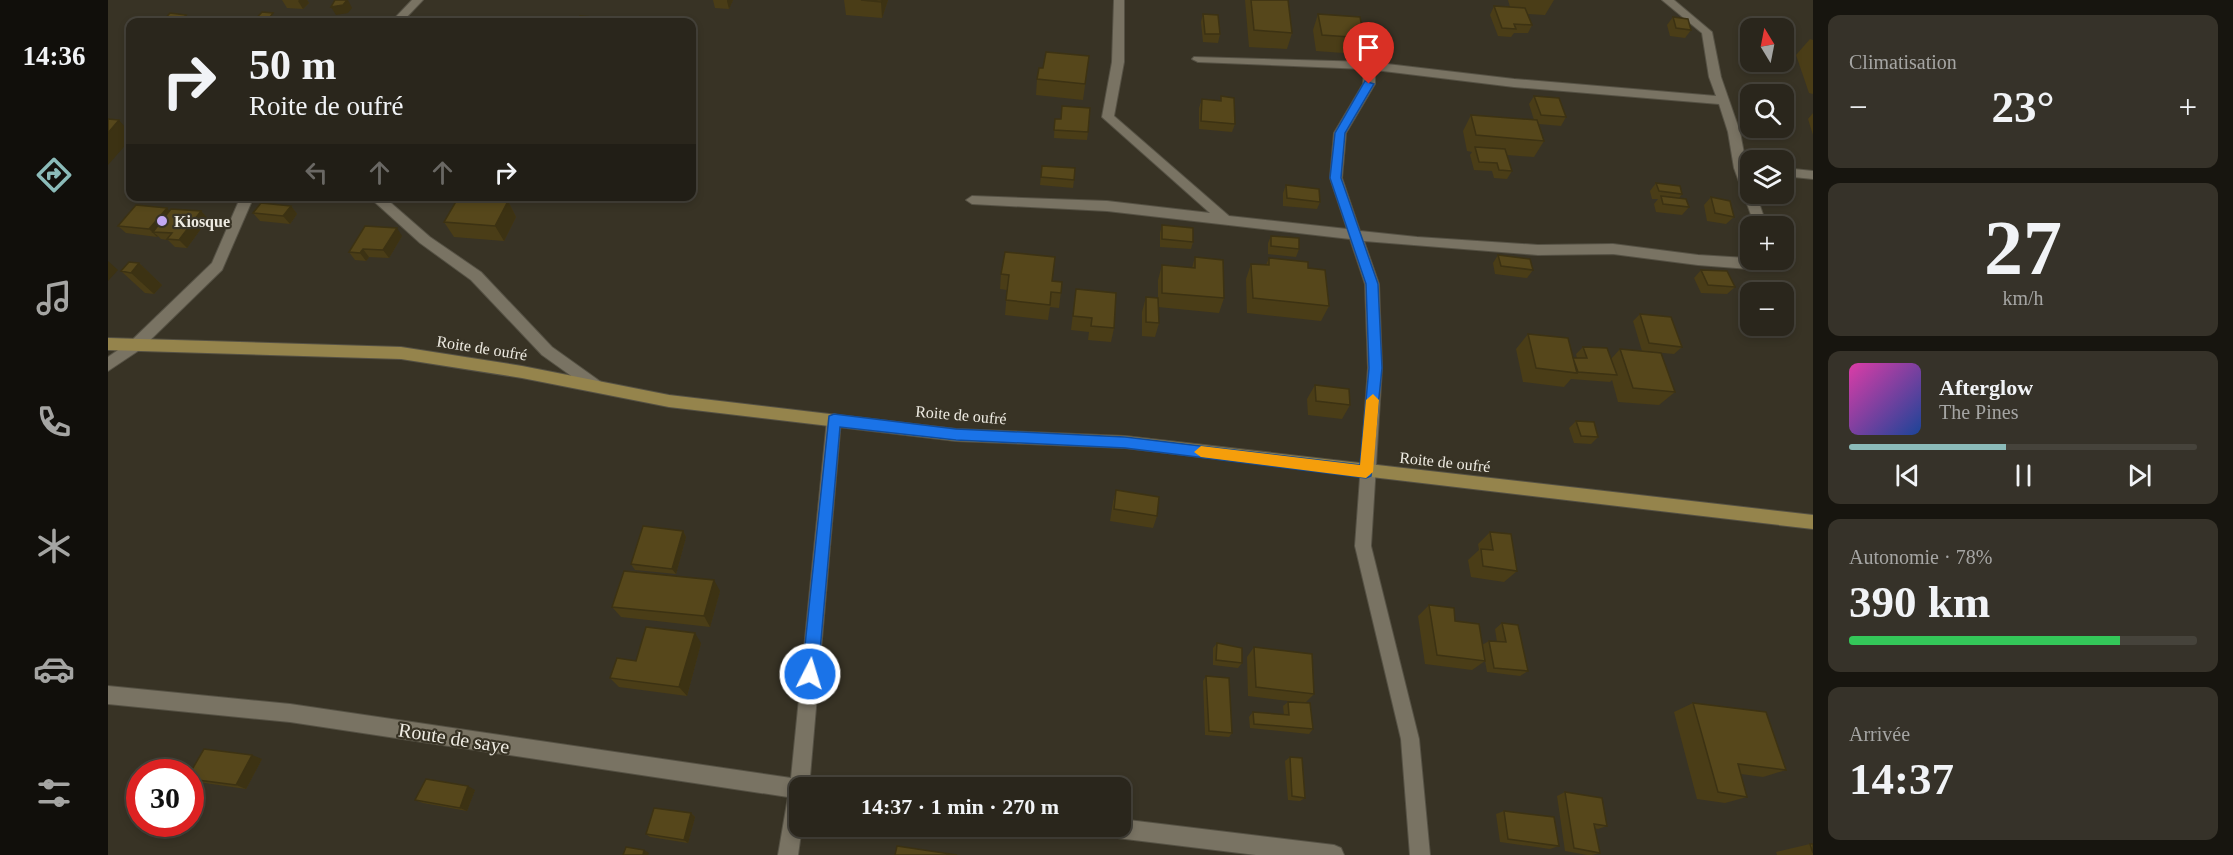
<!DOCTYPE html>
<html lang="fr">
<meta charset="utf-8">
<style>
body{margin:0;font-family:Georgia,serif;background:#363229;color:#f1f3f6;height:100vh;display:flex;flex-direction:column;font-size:22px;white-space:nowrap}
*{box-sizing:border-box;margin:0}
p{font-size:20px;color:#a5a5a3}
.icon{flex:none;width:33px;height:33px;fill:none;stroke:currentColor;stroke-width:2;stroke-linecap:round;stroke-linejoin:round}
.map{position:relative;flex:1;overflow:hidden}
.sheet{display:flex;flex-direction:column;gap:15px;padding:15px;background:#17150f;width:420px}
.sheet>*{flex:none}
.top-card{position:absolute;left:18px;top:18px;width:570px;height:183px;border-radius:12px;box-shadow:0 3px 9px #0003,0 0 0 2px #46433b;background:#2a261c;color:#f1f3f6;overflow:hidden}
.needle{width:39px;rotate:350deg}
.fabs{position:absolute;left:1632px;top:18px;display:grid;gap:12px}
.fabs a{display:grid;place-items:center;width:54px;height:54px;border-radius:12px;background:#2a261c;box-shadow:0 3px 9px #0003,0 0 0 2px #46433b;font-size:30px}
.speed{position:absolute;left:18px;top:759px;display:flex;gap:12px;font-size:30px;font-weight:700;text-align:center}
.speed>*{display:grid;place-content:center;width:78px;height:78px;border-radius:50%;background:#2a261c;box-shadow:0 3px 9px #0003,0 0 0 2px #46433b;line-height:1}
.speed .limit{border:9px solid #d22;background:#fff;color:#111}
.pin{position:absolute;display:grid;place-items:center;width:51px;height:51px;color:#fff;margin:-62px -26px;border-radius:50% 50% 50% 0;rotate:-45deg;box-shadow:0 0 6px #0007}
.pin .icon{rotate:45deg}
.me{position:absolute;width:66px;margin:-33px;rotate:5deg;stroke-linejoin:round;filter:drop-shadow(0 0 4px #0008)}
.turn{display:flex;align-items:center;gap:21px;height:126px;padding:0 24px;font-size:27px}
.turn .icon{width:78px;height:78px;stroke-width:2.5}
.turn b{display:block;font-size:42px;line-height:51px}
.lanes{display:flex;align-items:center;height:57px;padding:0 24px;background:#0003;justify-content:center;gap:30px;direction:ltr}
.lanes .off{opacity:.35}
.big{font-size:45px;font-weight:700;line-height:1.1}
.sheet .widget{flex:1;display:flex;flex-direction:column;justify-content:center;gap:9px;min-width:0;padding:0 21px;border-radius:12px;background:#363229}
.sheet .dial{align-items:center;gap:0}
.dial b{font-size:78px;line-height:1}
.song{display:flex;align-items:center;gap:18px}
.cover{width:72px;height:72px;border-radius:9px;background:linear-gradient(135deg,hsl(320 70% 55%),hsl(220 70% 35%))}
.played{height:6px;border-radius:3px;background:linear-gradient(90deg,#8bbbb9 45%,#46433b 45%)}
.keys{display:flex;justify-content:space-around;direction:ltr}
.heat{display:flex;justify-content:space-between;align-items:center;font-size:33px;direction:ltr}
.charge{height:9px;border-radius:4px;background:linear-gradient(90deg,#34c759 78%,#46433b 0)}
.trip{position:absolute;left:681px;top:777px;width:342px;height:60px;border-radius:12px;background:#2a261c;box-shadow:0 3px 9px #0003,0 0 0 2px #46433b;font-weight:700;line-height:60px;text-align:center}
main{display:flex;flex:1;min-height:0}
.tab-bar{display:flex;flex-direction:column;width:108px;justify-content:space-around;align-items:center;background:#110f0b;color:#a5a5a3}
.tab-bar .icon{width:42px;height:42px}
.tab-bar .active{color:#8bbbb9}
.tab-bar b{font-size:27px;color:#f1f3f6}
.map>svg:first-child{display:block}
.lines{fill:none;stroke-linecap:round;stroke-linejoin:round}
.street-casing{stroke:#555144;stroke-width:2}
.secondary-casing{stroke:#555144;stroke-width:2}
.street{fill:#797363;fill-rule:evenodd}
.secondary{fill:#95844c;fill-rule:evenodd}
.wall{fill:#4a3d17}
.shaded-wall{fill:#3c3213}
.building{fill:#56471b;stroke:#3c3213;stroke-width:1.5}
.route{fill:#1a73e8;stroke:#114b97;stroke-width:1.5}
.slow{fill:#f59e0b}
.poi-dot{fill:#c2a8f2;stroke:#383325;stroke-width:2}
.labels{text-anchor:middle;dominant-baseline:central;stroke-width:4.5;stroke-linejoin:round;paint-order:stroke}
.poi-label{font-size:16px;font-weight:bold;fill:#eeebe2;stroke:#383325;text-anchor:start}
.street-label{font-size:16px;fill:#eeebe2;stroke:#383325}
.near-street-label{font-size:20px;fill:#eeebe2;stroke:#383325}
</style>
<main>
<nav class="tab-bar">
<b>14:36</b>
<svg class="icon active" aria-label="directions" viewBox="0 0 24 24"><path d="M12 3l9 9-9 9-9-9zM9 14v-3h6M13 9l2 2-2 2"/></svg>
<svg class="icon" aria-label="music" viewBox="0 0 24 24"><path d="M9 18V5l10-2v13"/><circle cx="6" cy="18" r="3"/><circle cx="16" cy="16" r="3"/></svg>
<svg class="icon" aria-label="phone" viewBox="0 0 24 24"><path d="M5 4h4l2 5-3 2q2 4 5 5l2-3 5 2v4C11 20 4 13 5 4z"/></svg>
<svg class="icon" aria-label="climate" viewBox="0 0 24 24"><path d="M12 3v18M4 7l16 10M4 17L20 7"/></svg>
<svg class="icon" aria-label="car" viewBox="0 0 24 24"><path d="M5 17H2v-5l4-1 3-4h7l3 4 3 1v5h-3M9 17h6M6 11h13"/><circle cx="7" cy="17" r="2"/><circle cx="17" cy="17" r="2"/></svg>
<svg class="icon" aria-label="filters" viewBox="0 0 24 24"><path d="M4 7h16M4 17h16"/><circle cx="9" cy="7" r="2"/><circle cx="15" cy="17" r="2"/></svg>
</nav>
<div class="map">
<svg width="1705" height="855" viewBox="0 0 1705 855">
<rect width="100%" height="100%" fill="#383325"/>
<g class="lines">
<g class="street-casing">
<path id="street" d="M304,0H315L294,22H283Z
M1006,0H1016V62L1006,116L1121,216L1239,229L1222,178L1226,133L1255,84L1256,69L1090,62L1084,59L1086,57L1262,62L1406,79L1608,96L1601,77L1594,33L1554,0H1566L1604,32L1613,77L1632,132L1638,164L1642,165V173H1640L1642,194H1648L1659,226H1647L1626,168L1620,132L1611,104L1406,87L1267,70V84L1238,133L1234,178L1252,231L1309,237L1430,245L1505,244L1590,255L1671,260L1674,266L1667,271L1590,265L1505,254L1430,255L1256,241L1271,284L1274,368L1263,546L1311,739L1322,855H1302L1293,739L1247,546L1260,368L1257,284L1242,239L999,211L864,204L858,200L864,196L999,201L1102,213L994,117L1004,62Z
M1676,168L1705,171V179L1676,176Z
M133,196H146L114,270L33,349L0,371V357L23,341L104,263Z
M260,196H275L322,237L373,272L444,347L493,382L495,386L493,390H483L434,355L363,280L312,243Z
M726,414L731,416L733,420L701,788H692V826H694L690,855H670L680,797L182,722L0,704V686L182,704L683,778L719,420L721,416Z
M1012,819L1226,845L1233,848L1236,855H1148L993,836L986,833L984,826H1012Z"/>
</g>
<g class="secondary-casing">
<path id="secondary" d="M0,338L293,347L414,366L561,395L848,429L1017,436L1705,515V529L1017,448L848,441L561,407L414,378L293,359L0,350Z"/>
</g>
<use href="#street" class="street"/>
<use href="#secondary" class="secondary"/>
</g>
<path class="wall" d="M174,0H199L201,3L195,9L179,8Z
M605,0H625L621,9L607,8Z
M736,0H780L774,18L738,15Z
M1137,0H1180L1184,33L1179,49L1141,47Z
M1400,0H1446L1437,15L1420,14L1424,25L1420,33H1406L1403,37L1390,36L1382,15L1386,6L1402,7Z
M1095,14L1112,34L1110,43L1095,42L1093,22Z
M1210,14L1256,38L1249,54L1208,51L1205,30Z
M1565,17L1583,30L1577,38L1562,36L1559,25Z
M1702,39L1705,40V94L1701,93L1688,55Z
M981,56L975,100L928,95L929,79L935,68Z
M1113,96L1127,124L1124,132L1091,129V108L1094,99L1112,101Z
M1426,96L1458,117L1453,126L1431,124L1436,141L1426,157L1399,155L1404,171L1399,179L1386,178L1384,171L1366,170L1362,155L1364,152L1359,151L1355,131L1363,115L1426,120L1421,104Z
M1705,113V135L1700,119Z
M947,119L980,132L979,140L946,138Z
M934,166L966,180L965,188L932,185Z
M1548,183L1574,194L1571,198L1581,207L1574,215L1548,212L1546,204L1550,199H1544L1542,191Z
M1178,185L1212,202L1209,209L1175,206V193Z
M418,196H439L436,201Z
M1603,197L1626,217L1618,224L1599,221L1596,205Z
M400,201L408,217L396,241L346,237L336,222Z
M183,206L189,214L182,224L152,221L145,213Z
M62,211H93L100,219L79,248L67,247L60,240L53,239L50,236L49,237L18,233L10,226Z
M1054,225L1085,242L1083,249L1052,247V233Z
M294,236L281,258L261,257L258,261L247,260L241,252Z
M1163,236L1191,249L1188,257L1160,254V243Z
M1390,255L1425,270L1419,278L1387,274L1385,263Z
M1087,257L1116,298L1111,313L1050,307L1051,323L1047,337L1034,336V312L1038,297L1050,298V280L1054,265L1084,268Z
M1161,258L1200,268L1221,306L1213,321L1139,313L1138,279L1143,264L1158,265Z
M31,263L54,285L46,294L37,293L13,271Z
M1593,270L1627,287L1619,294L1593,293L1586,278Z
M893,274L954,282L951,308L942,307L940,320L897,315L899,290L892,289Z
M968,289L1006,328L1003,342L980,340L981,332L963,330Z
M1532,314L1574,347L1566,354L1534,351L1525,321Z
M1420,334L1465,358H1469L1468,354L1475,347L1503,359L1512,349L1567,392L1551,405L1510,402L1504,380L1502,382L1463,379L1456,387L1415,382L1408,349Z
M1207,385L1242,405L1234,419L1200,415L1199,399Z
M1468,421L1490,437L1483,444L1466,443L1461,428Z
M1008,490L1049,516L1045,528L1002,521L1005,502Z
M575,531L578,537L568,574L527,570L523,564Z
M1382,532L1409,571L1396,582L1363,577L1360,560L1371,550L1370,544Z
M612,591L602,627L513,617L504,607Z
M1321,605L1347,621L1374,645L1381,641L1389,642L1387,629L1394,623L1420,671L1412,676L1379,672L1377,661L1364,670L1317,664L1310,616Z
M593,643L579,696L511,687L502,678L528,661Z
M1109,643L1134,663L1130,668L1105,665V648Z
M1146,647L1206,694L1197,703L1140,696L1139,657Z
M1098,676L1124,733L1121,737L1097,735L1095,681Z
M1180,702L1205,729L1201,734L1142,728L1141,717L1145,712L1176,715L1175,706Z
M1585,703L1678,770L1655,777L1633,774L1639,797L1617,803L1589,799L1566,712Z
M1182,757L1197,798L1192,801L1180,800L1177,761Z
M154,759L138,789L90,782L82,780V773Z
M367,790L359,811L315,803L307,800Z
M1457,792L1499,826L1490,829L1486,828L1492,853L1484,855H1479L1457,851L1449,796Z
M1396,811L1451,846L1442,849L1392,842L1388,814Z
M583,813L587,817L580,843L542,837L538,834Z
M1702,844H1705V855H1669L1668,852Z"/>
<path class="shaded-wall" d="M191,0H199L201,3L195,9L190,1Z
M240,0L244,8L240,13L228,15L223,7Z
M619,0H625L621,9L619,1Z
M774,0H780L774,18L773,2Z
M78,15L84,22L73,20Z
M11,120L22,133V140L0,165V133Z
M400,201L408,217L396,241L387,226Z
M183,206L189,214L182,224L175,216Z
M59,208L66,216L45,232L50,236L49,237L41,229Z
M93,211L100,219L79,248L71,240Z
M289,228L294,236L281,258L275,250Z
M255,249L261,257L258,261L252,253Z
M0,261L10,270L0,281Z
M31,263L54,285L46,294L23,273Z
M575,531L578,537L568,574L564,569Z
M606,580L612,591L602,627L596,616Z
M587,633L593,643L579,696L571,687Z
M144,755L154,759L138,789L128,785Z
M360,786L367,790L359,811L352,808Z
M583,813L587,817L580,843L576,840Z
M536,850L541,853L540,855H535Z"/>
<path class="building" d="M227,0H239L235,5L223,7Z
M753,0H774L773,2Z
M1143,0H1180L1184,33L1146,30Z
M1386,6L1417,8L1424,25L1406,24L1408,29L1394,28Z
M154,12L165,13L162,17L185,19L183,22H145Z
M62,13L78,15L73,20L88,22H54Z
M1095,14L1110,15L1112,34H1097Z
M1210,14L1252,17L1256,38L1214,35Z
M472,16L496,18L493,22H468Z
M1565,17L1580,19L1583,30L1568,28Z
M938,52L981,56L977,84L929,79L931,68H935Z
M1113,96L1126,98L1127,124L1093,121L1094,99L1113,101Z
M1426,96L1451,98L1458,117L1433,115Z
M954,106L982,108L980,132L946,130L947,119H953Z
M1363,115L1429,120L1436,141L1368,135Z
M0,119L11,120L0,133Z
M1367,147L1397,149L1404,171L1391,170L1389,163L1371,162Z
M934,166L967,168L966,180L933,177Z
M1548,183L1572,186L1574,194L1551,191Z
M1178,185L1211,189L1212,202L1179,198Z
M1553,196L1578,199L1581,207L1555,204Z
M1603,197L1622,201L1626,217L1607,213Z
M350,198L400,201L387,226L336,222Z
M153,203L183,206L175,216L145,213Z
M28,205L59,208L41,229L10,226Z
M63,209L93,211L71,240L59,239L64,233L45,232Z
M1054,225L1085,228V242L1054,239Z
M257,226L289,228L275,250L255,249L252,253L241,252Z
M1163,236L1191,238V249L1163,246Z
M897,252L947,257L944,281L954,282L953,293L943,292L942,305L898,300L901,275L893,274Z
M1390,255L1422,259L1425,270L1393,266Z
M1087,257L1115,260L1116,298L1054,293V265L1087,268Z
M1161,258L1200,262V268L1217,270L1221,306L1145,298L1143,264L1161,265Z
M21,262L31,263L23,273L13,271Z
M1593,270L1619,271L1627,287L1600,285Z
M968,289L1008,293L1006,328L983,326L984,318L965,316Z
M1038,297L1050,298L1051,323L1038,322Z
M1532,314L1563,317L1574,347L1541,343Z
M1420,334L1460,338L1469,373L1428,368Z
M1475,347L1499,348L1509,375L1470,372L1465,358H1479Z
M1512,349L1553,353L1567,392L1525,388Z
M1207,385L1241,389L1242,405L1208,401Z
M1468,421L1486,422L1490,437L1473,436Z
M1008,490L1051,497L1049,516L1006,509Z
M535,526L575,531L564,569L523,564Z
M1382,532L1403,534L1409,571L1375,566L1373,549L1385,550Z
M516,571L606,580L596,616L504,607Z
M1321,605L1346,608L1347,621L1371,624L1377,661L1329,655Z
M1394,623L1410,625L1420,671L1386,668L1381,641L1398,642Z
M538,627L587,633L571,687L502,678L509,658L528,661Z
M1109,643L1134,648V663L1108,660Z
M1146,647L1204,654L1206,694L1148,687Z
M1098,676L1121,678L1124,733L1101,731Z
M1180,702L1202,703L1205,729L1146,724L1145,712L1181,715Z
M1585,703L1658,712L1678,770L1630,764L1639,797L1610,792Z
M96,749L144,755L128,785L82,779V773Z
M1182,757L1194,758L1197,798L1184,796Z
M318,779L360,786L352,808L307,800Z
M1457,792L1494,798L1499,826L1486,824L1492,853L1466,848Z
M546,808L583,813L576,840L538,834Z
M1396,811L1446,817L1451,846L1400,839Z
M1702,844H1705V853Z
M789,846L849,855H787Z
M518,847L536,850L535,855H515Z"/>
<path class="route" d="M1257,81L1266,84L1237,133L1233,178L1270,284L1274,368L1263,476L1258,478L1017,448L848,440L732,427L710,674L707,680L702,682L696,680L694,674L721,416L726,414L848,429L1017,437L1252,465L1261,368L1258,284L1222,178L1227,133Z"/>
<path class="slow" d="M1265,394L1271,400L1265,472L1258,478L1093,457L1086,452L1093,446L1252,465L1258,400Z"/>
<circle class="poi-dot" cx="54" cy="221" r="6"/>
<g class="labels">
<g class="poi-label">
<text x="66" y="221">Kiosque</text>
</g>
<g class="street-label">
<text transform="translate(374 348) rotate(9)">Roite de oufré</text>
<text transform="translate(853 415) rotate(5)">Roite de oufré</text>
<text transform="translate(1337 462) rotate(6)">Roite de oufré</text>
</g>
<g class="near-street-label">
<text transform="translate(346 738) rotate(9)">Route de saye</text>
</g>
</g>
</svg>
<div class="fabs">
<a><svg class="needle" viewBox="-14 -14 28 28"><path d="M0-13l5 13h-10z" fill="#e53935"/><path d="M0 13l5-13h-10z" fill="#a5a5a3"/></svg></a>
<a><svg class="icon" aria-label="search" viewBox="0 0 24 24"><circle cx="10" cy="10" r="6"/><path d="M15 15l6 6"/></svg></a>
<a><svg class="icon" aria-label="layers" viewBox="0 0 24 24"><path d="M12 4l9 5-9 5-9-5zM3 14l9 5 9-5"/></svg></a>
<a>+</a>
<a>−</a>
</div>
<div class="speed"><div class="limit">30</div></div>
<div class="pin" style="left:1261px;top:84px;background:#d93025"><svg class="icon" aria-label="arrive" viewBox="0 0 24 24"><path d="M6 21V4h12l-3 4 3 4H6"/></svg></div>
<svg class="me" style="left:702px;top:674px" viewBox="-20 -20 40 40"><circle r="17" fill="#1a73e8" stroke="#fff" stroke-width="3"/><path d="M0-11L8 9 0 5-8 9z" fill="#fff"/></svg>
<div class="trip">14:37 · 1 min · 270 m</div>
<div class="top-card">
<div class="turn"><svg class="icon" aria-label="right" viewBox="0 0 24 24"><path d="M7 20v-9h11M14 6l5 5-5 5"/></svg><div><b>50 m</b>Roite de oufré</div></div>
<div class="lanes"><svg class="icon off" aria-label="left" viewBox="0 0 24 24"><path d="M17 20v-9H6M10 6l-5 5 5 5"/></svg><svg class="icon off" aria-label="ahead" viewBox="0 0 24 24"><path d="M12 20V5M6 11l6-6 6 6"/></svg><svg class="icon off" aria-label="ahead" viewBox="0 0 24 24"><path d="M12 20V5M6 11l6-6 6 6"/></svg><svg class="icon" aria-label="right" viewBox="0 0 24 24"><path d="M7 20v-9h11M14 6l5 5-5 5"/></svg></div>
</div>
</div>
<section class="sheet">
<div class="widget"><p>Climatisation</p>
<div class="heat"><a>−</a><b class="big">23°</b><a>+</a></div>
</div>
<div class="widget dial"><b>27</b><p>km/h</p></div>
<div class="widget">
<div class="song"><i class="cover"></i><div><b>Afterglow</b><p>The Pines</p></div></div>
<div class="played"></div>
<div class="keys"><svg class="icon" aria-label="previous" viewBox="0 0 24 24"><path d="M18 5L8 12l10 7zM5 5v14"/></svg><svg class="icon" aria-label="pause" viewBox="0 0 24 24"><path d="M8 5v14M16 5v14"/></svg><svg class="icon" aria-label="next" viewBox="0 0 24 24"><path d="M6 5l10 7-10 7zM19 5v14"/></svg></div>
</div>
<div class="widget"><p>Autonomie · 78%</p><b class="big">390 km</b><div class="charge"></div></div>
<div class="widget"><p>Arrivée</p><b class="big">14:37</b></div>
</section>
</main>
